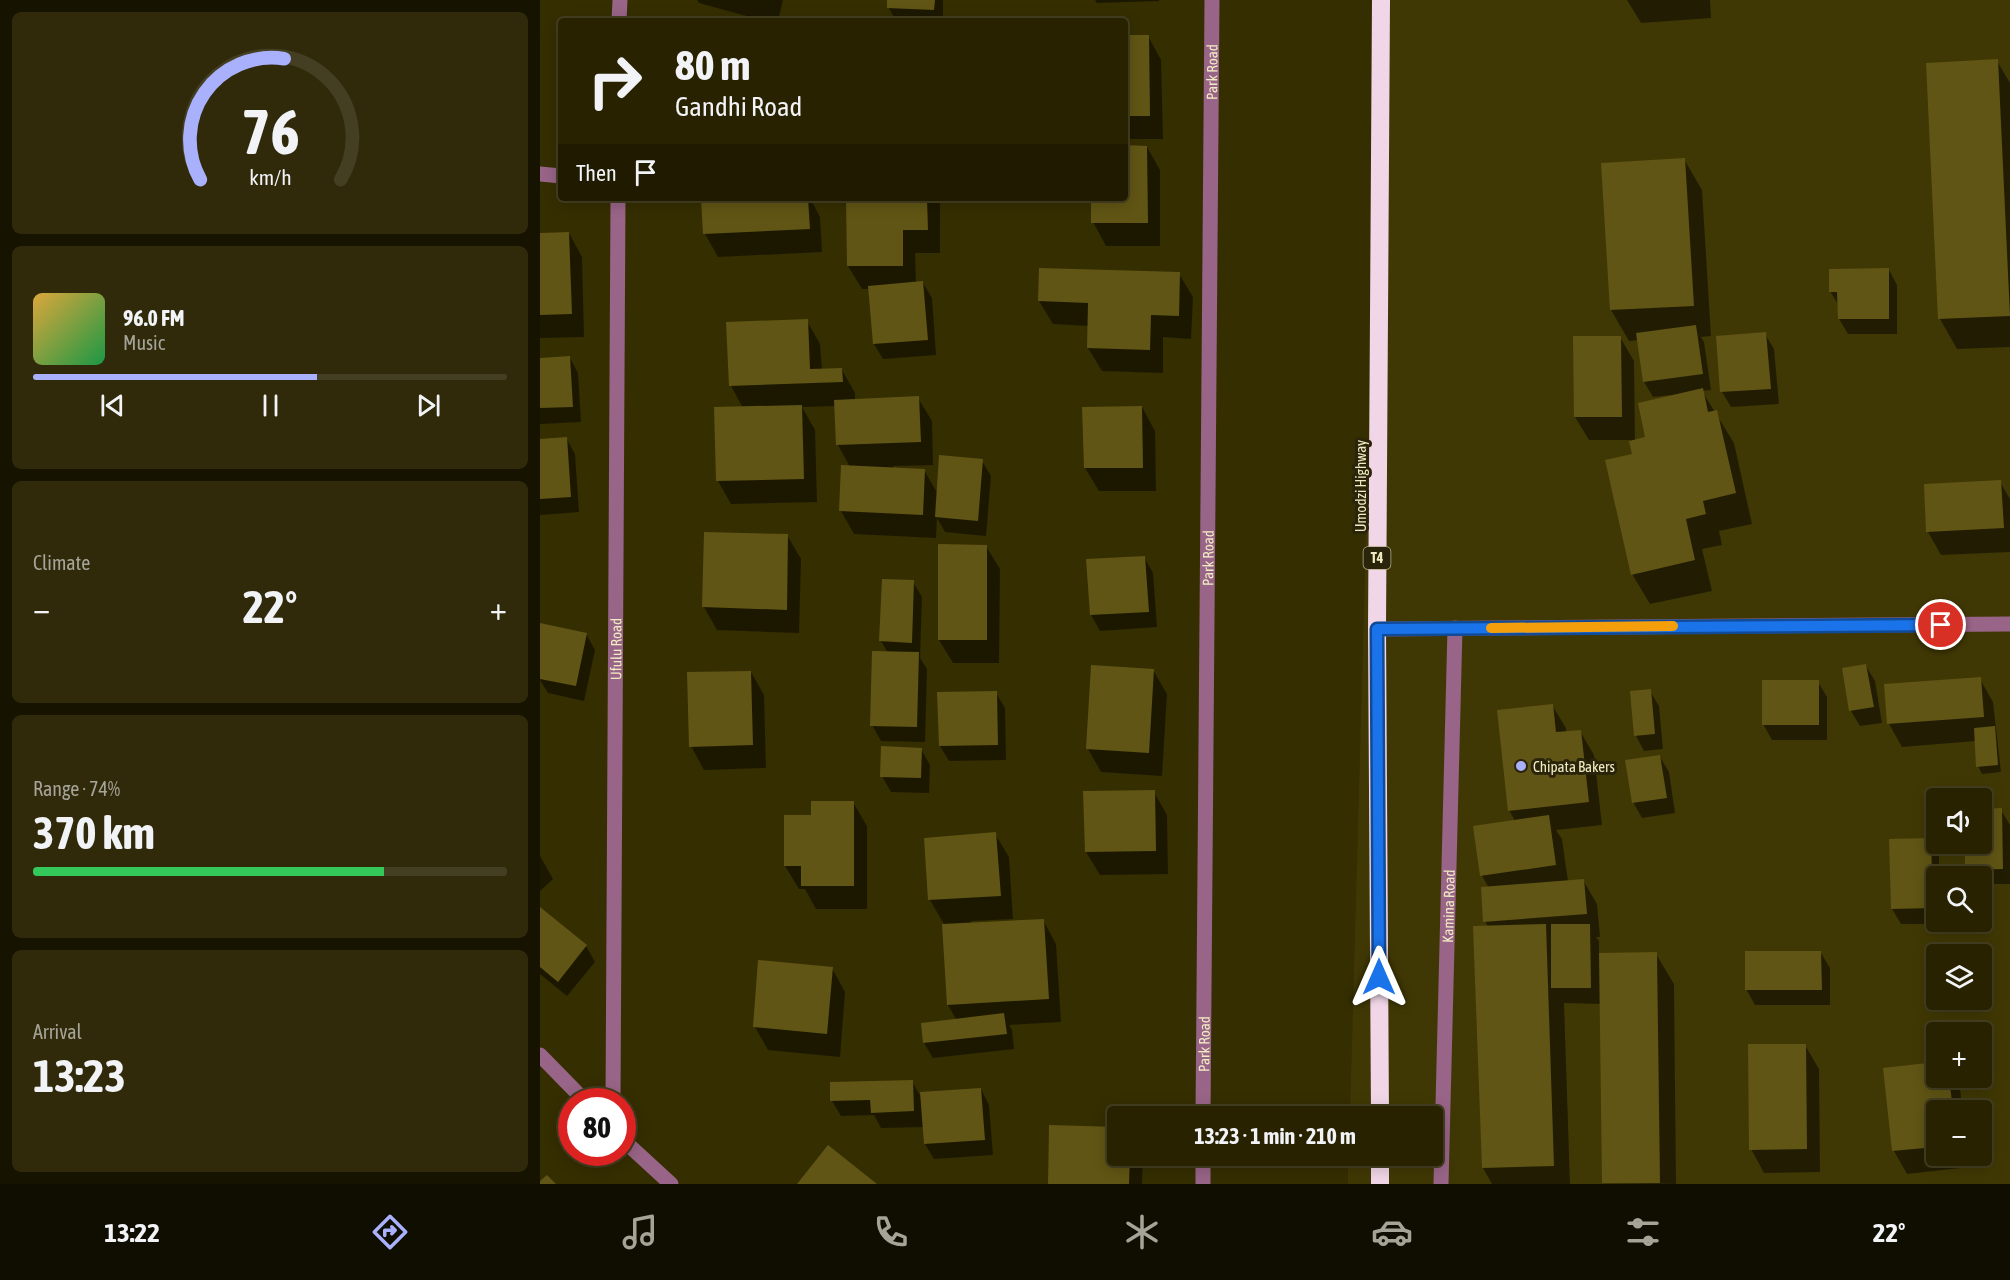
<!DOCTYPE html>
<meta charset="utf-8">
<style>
body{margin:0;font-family:"Asap Condensed",sans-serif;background:#302a0a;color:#f1f3f6;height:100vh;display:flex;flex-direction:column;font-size:22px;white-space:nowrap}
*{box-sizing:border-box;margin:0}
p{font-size:20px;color:#a5a499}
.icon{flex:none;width:33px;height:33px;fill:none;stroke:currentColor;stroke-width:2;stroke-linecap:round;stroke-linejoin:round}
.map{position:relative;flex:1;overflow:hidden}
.details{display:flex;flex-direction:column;gap:12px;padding:12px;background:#161300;width:540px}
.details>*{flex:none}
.hud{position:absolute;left:18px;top:18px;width:570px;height:183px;border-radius:6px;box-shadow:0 3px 15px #0003,0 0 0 2px #443f22;background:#282200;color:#f1f3f6;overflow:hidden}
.tools{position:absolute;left:1386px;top:788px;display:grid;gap:12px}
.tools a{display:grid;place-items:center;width:66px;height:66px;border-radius:6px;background:#282200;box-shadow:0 3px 15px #0003,0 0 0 2px #443f22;font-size:30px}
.speed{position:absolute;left:18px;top:1088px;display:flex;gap:12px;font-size:30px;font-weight:700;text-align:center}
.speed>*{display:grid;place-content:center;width:78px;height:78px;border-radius:50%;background:#282200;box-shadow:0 3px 15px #0003,0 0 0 2px #443f22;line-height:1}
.speed .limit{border:9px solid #d22;background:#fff;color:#111}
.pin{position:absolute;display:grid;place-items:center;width:51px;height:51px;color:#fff;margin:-26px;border:3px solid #fff;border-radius:50%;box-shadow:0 2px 6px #0007}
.me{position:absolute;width:66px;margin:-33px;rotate:0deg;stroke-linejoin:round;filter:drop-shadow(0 0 4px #0008)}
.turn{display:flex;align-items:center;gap:21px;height:126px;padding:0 18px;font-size:27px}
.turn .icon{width:78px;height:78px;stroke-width:2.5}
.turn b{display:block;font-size:42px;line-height:51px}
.then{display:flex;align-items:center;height:57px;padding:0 18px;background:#0003;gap:12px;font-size:22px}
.big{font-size:45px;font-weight:700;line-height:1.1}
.details .card{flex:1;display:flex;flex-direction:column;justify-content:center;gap:9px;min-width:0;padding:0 21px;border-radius:9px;background:#302a0a}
.details .dial{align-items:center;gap:0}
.dial svg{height:156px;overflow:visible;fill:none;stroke:#443f22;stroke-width:7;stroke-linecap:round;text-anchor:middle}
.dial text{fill:#f1f3f6;stroke:none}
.song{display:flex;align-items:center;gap:18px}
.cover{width:72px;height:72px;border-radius:9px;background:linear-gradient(135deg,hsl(40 70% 55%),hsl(140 70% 35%))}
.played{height:6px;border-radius:3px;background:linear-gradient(90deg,#a9b0fc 60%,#443f22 60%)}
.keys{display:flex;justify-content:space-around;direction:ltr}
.heat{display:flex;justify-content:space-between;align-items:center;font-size:33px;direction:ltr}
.charge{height:9px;border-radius:4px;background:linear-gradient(90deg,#34c759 74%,#443f22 0)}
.trip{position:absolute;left:567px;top:1106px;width:336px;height:60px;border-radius:6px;background:#282200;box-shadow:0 3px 15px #0003,0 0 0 2px #443f22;font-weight:700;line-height:60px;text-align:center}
.tabs{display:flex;height:96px;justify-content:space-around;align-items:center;background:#100e00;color:#a5a499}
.tabs .icon{width:42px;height:42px}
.tabs .on{color:#a9b0fc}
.tabs b{font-size:27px;color:#f1f3f6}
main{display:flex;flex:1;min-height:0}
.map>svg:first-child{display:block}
.built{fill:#403804;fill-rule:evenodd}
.shadow{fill:#0007}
.building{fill:#605514}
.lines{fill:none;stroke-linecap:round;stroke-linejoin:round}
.minor{stroke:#986487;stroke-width:15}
.highway{stroke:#f0d6e7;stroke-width:18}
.route-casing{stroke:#114b97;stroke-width:15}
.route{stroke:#1a73e8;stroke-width:10}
.slow{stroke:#f59e0b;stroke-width:10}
.poi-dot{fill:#a9b0fc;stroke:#29240a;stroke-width:2}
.labels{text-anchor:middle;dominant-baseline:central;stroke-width:6;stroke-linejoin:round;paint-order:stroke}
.shield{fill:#29240a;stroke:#b5af8c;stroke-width:1.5}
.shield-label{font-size:14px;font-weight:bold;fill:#f1ebc3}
.street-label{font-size:15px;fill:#f1ebc3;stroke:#29240a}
.poi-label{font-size:15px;fill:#f1ebc3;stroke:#29240a;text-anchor:start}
</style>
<main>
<section class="details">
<div class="card dial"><svg viewBox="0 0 100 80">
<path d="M14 69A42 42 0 1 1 86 69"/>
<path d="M14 69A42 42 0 0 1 57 7" stroke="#a9b0fc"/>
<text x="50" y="56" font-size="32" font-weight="700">76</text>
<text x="50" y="72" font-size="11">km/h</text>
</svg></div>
<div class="card">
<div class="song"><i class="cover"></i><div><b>96.0 FM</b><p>Music</p></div></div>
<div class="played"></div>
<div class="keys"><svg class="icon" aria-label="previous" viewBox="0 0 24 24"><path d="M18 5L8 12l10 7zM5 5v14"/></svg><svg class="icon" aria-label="pause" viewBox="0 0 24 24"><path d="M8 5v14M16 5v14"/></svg><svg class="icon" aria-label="next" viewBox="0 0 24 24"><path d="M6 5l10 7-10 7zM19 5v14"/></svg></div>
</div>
<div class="card"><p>Climate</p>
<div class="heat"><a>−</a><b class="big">22°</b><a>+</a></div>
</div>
<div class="card"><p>Range · 74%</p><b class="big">370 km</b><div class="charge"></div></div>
<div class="card"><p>Arrival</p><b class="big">13:23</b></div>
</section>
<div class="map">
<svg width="1470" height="1184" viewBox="0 0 1470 1184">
<rect width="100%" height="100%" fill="#352e00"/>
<path class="built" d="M841,0H1470V1184H808V1155H892V1116H810ZM1396,798H1442V843H1396ZM1396,876H1442V921H1396ZM1396,954H1442V999H1396ZM1396,1032H1442V1077H1396ZM1396,1110H1442V1155H1396Z"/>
<path class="shadow" d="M157,0H243L238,21H225L159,3Z
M349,0H403V21H356L349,8Z
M555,0H619V1L557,3Z
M1087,0H1170L1171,18L1101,23Z
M608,36L621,60L623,139H585V37Z
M1457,61L1470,83V347L1417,349L1400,319Z
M585,147H607L620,170V246H566L553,222V198H585Z
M1144,159L1162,190L1171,336L1161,337L1164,342L1171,390L1162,391L1194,443L1212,524L1179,531L1182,545L1162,549L1172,591L1110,604L1092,574L1094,455L1090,440H1049L1035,417L1034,338L1080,337L1094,361L1095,441L1107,438L1132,397L1131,395L1113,397L1104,382L1099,340L1089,341L1071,310L1062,164Z
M163,198H270L280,217L282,252L178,257L165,234Z
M308,198H400V253H375L376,283H383L392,298L396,355L343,359L334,344L330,289H322L308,266Z
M29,233L42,257L44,337L0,338V234Z
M1349,270L1357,285V334H1308L1299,319V306L1290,291Z
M639,274L653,297L651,339L623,337V373L562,371L548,348L549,326L513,324L499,301Z
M267,321L280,344L282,370H302L315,393V400L378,398L392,421L393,465L353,466V469L384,470L398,494L442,461L451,476L446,536L405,532L397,518L396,538L314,534L301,511L310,467L298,445L296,406L262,407L275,430L277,502L191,504L178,481L203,408L191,386Z
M1225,334L1234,349L1239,404L1191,407L1182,392Z
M30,358L38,373L41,422L0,424V359Z
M602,407L615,431L616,491H559L545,468Z
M26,438L35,454L39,512L0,515V440Z
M1460,482L1470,499V552L1401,555L1388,532Z
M165,533L247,535L261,559L259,633L177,630L164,607Z
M446,546L460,569L459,663H413L399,640Z
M604,557L613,573L617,627L560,631L551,615L548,561Z
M373,582L382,597L380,658L387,669L385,742L341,741L332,725L348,653L341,641Z
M0,625L46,634L55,650L44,701L8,693L0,680Z
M1326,666L1335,681L1342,723L1320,726L1311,711L1304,669Z
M613,670L627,694L622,776L561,772L548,749Z
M211,672L224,695L226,768L164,770L151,746Z
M1440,679L1453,702L1461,772L1442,774L1438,766L1436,741L1362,747L1349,724Z
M1278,682L1287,697V740H1232L1223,724Z
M1110,691L1119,706L1123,749L1104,751L1096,736Z
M456,693L465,708L466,760L409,761L400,746Z
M1012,705L1026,728V733L1040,731L1054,755L1062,825L1016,830L1022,839L1028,881L1043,880L1057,904L1060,937H1056L1059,941V954H1116L1134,984L1136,1184L1063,1183L1061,1004L1024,1003L1030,1184H952L943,1168L935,928L948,927L945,921L949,888L942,876L975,821L969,810Z
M381,749L390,765L389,793L351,792L342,776Z
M1120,757L1129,772L1135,813L1102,818L1093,802Z
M614,792L627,815L628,874L560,875L546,852Z
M313,802L327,826V909H276L265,889H259L245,866L272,816Z
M1442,810H1461L1470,825V884H1442V876H1431L1427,869L1426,843H1442Z
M455,834L469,857L473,919L431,921V924L503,920L516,944L521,1022L469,1025L472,1030L474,1049L393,1058L384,1043L417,1021L408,1005L405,926L390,900L385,839Z
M1390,839L1399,855V876H1396V921H1401V924H1361L1352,909Z
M0,856L13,879L0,891Z
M0,909L46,946L55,962L27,996L0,974Z
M1281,953L1290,968V1005H1215L1206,989Z
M292,968L305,992L300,1057L228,1050L215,1027Z
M1265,1045L1279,1069L1280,1172L1224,1173L1211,1149Z
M1396,1063V1077H1415L1420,1086L1422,1110H1396V1155H1428L1429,1167L1367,1174L1354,1151L1345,1069Z
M372,1081L379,1094L441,1089L449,1105L453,1155L394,1159L385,1144L384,1127L341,1128L334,1115L301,1116L292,1101Z
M578,1155H603L602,1184H509Z"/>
<path class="building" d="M347,0H395L394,10L347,8Z
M585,35H609L610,116H585Z
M1458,59L1470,316L1398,319L1386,63Z
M585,145L607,146L608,223H551V198H585Z
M1145,158L1154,306L1070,310L1061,163Z
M161,198H268L270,229L163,234Z
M306,198H387L388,230H363V266H307Z
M29,232L32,314L0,315V233Z
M499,268L640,272L639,316L611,315L610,350L547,348L548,303L498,301Z
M1349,268V319H1298L1297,292H1289V269Z
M383,281L388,340L333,344L328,286Z
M268,319L270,369L302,368L303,382L189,386L186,322Z
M1156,325L1163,374L1103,382L1096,333Z
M1226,332L1231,389L1180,392L1176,336Z
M1033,336H1081L1082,417H1034Z
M30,356L33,407L0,408V358Z
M1163,388L1168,412L1177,410L1196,493L1163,501L1166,514L1146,519L1155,560L1091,575L1065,460L1092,454L1089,441L1105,437L1098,403Z
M379,396L381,442L296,445L294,400Z
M262,405L264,479L176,481L174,407Z
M602,406L603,468H544L542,407Z
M27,437L31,497L0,499V439Z
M399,455L443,459L438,521L395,517Z
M301,465L385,469L383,515L299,511Z
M1461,480L1464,528L1386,532L1384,484Z
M164,532L248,534L247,610L162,607Z
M398,544L447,545V640H398Z
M605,556L609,612L550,615L546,559Z
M342,579L374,580L372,643L339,641Z
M0,623L47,633L36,686L0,679Z
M332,651L379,652L377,727L330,726Z
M1326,664L1334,707L1309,711L1302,668Z
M551,665L614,669L609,753L546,749Z
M211,671L213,745L149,747L147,672Z
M1441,677L1444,717L1347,724L1344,684Z
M1222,680H1279V725H1222Z
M1111,689L1115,734L1094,736L1090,691Z
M457,691L458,745L399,746L397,692Z
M1013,704L1016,732L1041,730L1049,802L968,811L957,710Z
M1455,726L1458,765L1436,767L1434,728Z
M341,746L382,748L381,778L340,777Z
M1120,755L1127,798L1092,803L1085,760Z
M615,790L616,851L545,852L543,791Z
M271,801H314V886H261V866H244V815H271Z
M1462,808L1463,869L1425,870V843H1442V809Z
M1009,815L1016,865L940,876L933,826Z
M456,832L461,896L388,900L384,838Z
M1391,838L1393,908L1351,909L1349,839Z
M1044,879L1047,914L943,922L941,887Z
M0,907L47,945L18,982L0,967Z
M504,919L509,999L407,1005L402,924Z
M1006,924L1014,1166L942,1168L933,926Z
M1011,924H1050L1051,988H1011Z
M1205,951H1281L1282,990H1205Z
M1117,952L1120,1183H1062L1059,953Z
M218,960L293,967L287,1034L213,1027Z
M464,1013L467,1034L383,1043L381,1023Z
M1208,1044H1266L1267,1149L1209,1150Z
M1396,1062V1077H1409L1413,1110H1396V1147L1352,1151L1343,1068Z
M373,1080L374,1111L331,1113L330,1100L290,1101V1082Z
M441,1088L445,1140L384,1144L380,1092Z
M509,1125L578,1127V1155H590L589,1184H508Z
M288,1145L337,1184H257Z
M7,1175L16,1184H0V1181Z"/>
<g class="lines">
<g class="minor">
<path d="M79,21L80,0"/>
<path d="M0,174L21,176"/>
<path d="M837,629L1470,624"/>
<path d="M0,1055L45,1101"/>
<path id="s1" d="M73,1101L78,198"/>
<path id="s2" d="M663,1116L672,0"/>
<path d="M82,1139L131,1184"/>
<path d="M663,1184V1155"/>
<path id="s3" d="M901,1184L915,628"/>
</g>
<path class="highway" d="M840,1116L837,629L841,0
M840,1155V1184"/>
</g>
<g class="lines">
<g class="route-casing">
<path id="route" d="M839,977L837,629L1401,625"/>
</g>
<use href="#route" class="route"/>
<path class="slow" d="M951,628L1133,626"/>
</g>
<circle class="poi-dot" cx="981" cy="766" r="6"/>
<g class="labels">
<rect class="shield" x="823.5" y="547" width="27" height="22" rx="4.5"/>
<g class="shield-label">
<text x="837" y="558">T4</text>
</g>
<g class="street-label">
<text stroke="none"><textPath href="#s2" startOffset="1044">Park Road</textPath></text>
<text transform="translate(820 486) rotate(-90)">Umodzi Highway</text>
<text stroke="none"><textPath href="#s2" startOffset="558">Park Road</textPath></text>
<text stroke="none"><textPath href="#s1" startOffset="452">Ufulu Road</textPath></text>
<text stroke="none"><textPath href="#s3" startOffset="278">Kamina Road</textPath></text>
<text stroke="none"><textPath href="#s2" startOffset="72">Park Road</textPath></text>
</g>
<g class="poi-label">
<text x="993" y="766">Chipata Bakers</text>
</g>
</g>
</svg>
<div class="tools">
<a><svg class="icon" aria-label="sound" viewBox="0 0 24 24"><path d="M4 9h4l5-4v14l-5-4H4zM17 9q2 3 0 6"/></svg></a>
<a><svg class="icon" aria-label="search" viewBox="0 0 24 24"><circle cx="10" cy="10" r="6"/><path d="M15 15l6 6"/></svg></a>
<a><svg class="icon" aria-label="layers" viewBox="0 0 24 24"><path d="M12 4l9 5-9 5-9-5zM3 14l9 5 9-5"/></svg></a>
<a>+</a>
<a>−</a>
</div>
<div class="speed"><div class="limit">80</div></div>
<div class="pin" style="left:1401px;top:625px;background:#d93025"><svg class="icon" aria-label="arrive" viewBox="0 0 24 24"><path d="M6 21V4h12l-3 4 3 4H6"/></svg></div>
<svg class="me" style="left:839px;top:977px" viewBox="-20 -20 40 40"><path d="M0-17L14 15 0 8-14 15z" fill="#1a73e8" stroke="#fff" stroke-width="4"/></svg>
<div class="trip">13:23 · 1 min · 210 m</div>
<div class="hud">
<div class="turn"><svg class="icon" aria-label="right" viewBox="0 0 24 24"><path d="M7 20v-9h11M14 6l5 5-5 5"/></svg><div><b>80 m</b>Gandhi Road</div></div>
<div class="then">Then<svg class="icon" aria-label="arrive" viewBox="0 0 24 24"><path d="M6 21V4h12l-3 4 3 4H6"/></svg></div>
</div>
</div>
</main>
<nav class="tabs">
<b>13:22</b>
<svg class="icon on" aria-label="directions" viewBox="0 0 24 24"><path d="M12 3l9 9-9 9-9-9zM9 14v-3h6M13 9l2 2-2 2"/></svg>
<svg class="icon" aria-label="music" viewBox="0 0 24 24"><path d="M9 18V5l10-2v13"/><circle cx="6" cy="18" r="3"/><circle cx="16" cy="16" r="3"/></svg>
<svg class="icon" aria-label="phone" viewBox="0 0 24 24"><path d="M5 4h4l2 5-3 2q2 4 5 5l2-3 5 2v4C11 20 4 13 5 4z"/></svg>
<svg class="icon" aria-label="climate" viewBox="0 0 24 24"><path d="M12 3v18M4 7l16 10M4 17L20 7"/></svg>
<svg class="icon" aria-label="car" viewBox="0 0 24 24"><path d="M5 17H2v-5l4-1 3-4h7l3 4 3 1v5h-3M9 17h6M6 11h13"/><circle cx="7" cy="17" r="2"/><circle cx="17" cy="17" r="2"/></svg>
<svg class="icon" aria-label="filters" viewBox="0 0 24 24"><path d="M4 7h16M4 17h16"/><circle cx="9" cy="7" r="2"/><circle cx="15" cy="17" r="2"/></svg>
<b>22°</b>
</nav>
